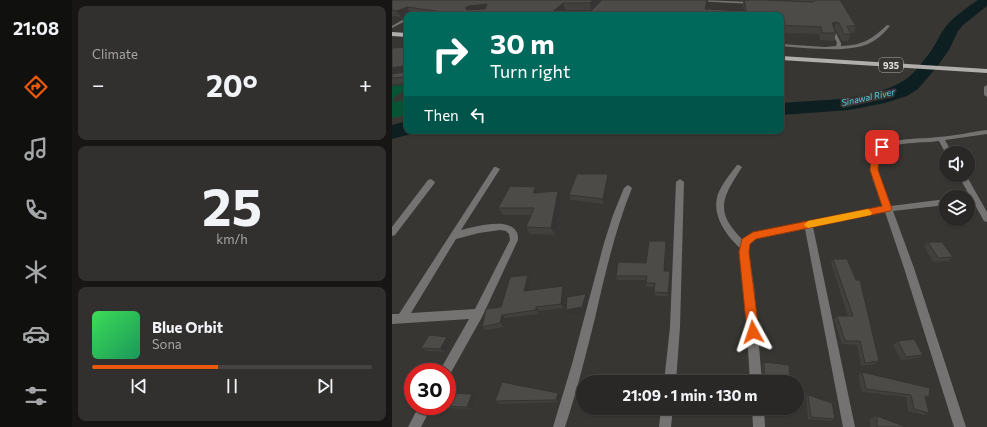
<!DOCTYPE html>
<meta charset="utf-8">
<style>
body{margin:0;font-family:Commissioner,sans-serif;background:#31302e;color:#f1f3f6;height:100vh;display:flex;flex-direction:column;font-size:15px;white-space:nowrap}
*{box-sizing:border-box;margin:0}
p{font-size:13px;color:#a5a6a7}
.icon{flex:none;width:22px;height:22px;fill:none;stroke:currentColor;stroke-width:2;stroke-linecap:round;stroke-linejoin:round}
.map{position:relative;flex:1;overflow:hidden}
.side{display:flex;flex-direction:column;gap:6px;padding:6px;background:#171615;width:320px}
.side>*{flex:none}
.hud{position:absolute;left:12px;top:12px;width:380px;height:122px;border-radius:8px;box-shadow:0 1px 3px #0004,0 0 0 1px #454443;background:#00695c;color:#fff;overflow:hidden}
.buttons{position:absolute;left:547px;top:146px;display:grid;gap:8px}
.buttons a{display:grid;place-items:center;width:36px;height:36px;border-radius:50%;background:#292826;box-shadow:0 1px 3px #0004,0 0 0 1px #454443;font-size:20px}
.speed{position:absolute;left:12px;top:363px;display:flex;gap:8px;font-size:20px;font-weight:700;text-align:center}
.speed>*{display:grid;place-content:center;width:52px;height:52px;border-radius:50%;background:#292826;box-shadow:0 1px 3px #0004,0 0 0 1px #454443;line-height:1}
.speed .limit{border:6px solid #d22;background:#fff;color:#111}
.pin{position:absolute;display:grid;place-items:center;width:34px;height:34px;color:#fff;margin:-17px;border-radius:8px;box-shadow:0 2px 6px #0006}
.me{position:absolute;width:44px;margin:-22px;rotate:355deg;stroke-linejoin:round;filter:drop-shadow(0 0 3px #0008)}
.turn{display:flex;align-items:center;gap:14px;height:84px;padding:0 20px;font-size:18px}
.turn .icon{width:52px;height:52px;stroke-width:2.5}
.turn b{display:block;font-size:28px;line-height:34px}
.then{display:flex;align-items:center;height:38px;padding:0 20px;background:#0003;gap:8px;font-size:15px}
.big{font-size:30px;font-weight:700;line-height:1.1}
.side .tile{flex:1;display:flex;flex-direction:column;justify-content:center;gap:6px;min-width:0;padding:0 14px;border-radius:8px;background:#31302e}
.side .dial{align-items:center;gap:0}
.dial b{font-size:52px;line-height:1}
.song{display:flex;align-items:center;gap:12px}
.cover{width:48px;height:48px;border-radius:6px;background:linear-gradient(135deg,hsl(130 70% 55%),hsl(150 70% 35%))}
.played{height:4px;border-radius:2px;background:linear-gradient(90deg,#ea580c 45%,#454443 45%)}
.keys{display:flex;justify-content:space-around;direction:ltr}
.heat{display:flex;justify-content:space-between;align-items:center;font-size:22px;direction:ltr}
.trip{position:absolute;left:184px;top:375px;width:228px;height:40px;border-radius:20px;background:#292826;box-shadow:0 1px 3px #0004,0 0 0 1px #454443;font-weight:700;line-height:40px;text-align:center}
main{display:flex;flex:1;min-height:0}
.dock{display:flex;flex-direction:column;width:72px;justify-content:space-around;align-items:center;background:#10100f;color:#a5a6a7}
.dock .icon{width:28px;height:28px}
.dock .on{color:#ea580c}
.dock b{font-size:18px;color:#f1f3f6}
.map>svg:first-child{display:block}
.green{fill:#075435}
.lines{fill:none;stroke-linecap:round;stroke-linejoin:round}
.river{fill:#0e1f22;fill-rule:evenodd}
.service{fill:#747371;fill-rule:evenodd}
.minor{fill:#747371;fill-rule:evenodd}
.primary{fill:#b1aeab;fill-rule:evenodd}
.wall{fill:#41403d}
.shaded-wall{fill:#353432}
.building{fill:#4c4b47;stroke:#353432;fill-rule:evenodd}
.route{fill:#ea580c;stroke:#983908}
.slow{fill:#f59e0b}
.labels{text-anchor:middle;dominant-baseline:central;stroke-width:4;stroke-linejoin:round;paint-order:stroke}
.shield{fill:#373632;stroke:#b0afac;stroke-width:1}
.shield-label{font-size:9px;font-weight:bold;fill:#e4e3e1}
.far-water-label{font-size:9px;font-style:italic;fill:#52d2e9;stroke:#373632}
</style>
<main>
<nav class="dock">
<b>21:08</b>
<svg class="icon on" aria-label="directions" viewBox="0 0 24 24"><path d="M12 3l9 9-9 9-9-9zM9 14v-3h6M13 9l2 2-2 2"/></svg>
<svg class="icon" aria-label="music" viewBox="0 0 24 24"><path d="M9 18V5l10-2v13"/><circle cx="6" cy="18" r="3"/><circle cx="16" cy="16" r="3"/></svg>
<svg class="icon" aria-label="phone" viewBox="0 0 24 24"><path d="M5 4h4l2 5-3 2q2 4 5 5l2-3 5 2v4C11 20 4 13 5 4z"/></svg>
<svg class="icon" aria-label="climate" viewBox="0 0 24 24"><path d="M12 3v18M4 7l16 10M4 17L20 7"/></svg>
<svg class="icon" aria-label="car" viewBox="0 0 24 24"><path d="M5 17H2v-5l4-1 3-4h7l3 4 3 1v5h-3M9 17h6M6 11h13"/><circle cx="7" cy="17" r="2"/><circle cx="17" cy="17" r="2"/></svg>
<svg class="icon" aria-label="filters" viewBox="0 0 24 24"><path d="M4 7h16M4 17h16"/><circle cx="9" cy="7" r="2"/><circle cx="15" cy="17" r="2"/></svg>
</nav>
<section class="side">
<div class="tile"><p>Climate</p>
<div class="heat"><a>−</a><b class="big">20°</b><a>+</a></div>
</div>
<div class="tile dial"><b>25</b><p>km/h</p></div>
<div class="tile">
<div class="song"><i class="cover"></i><div><b>Blue Orbit</b><p>Sona</p></div></div>
<div class="played"></div>
<div class="keys"><svg class="icon" aria-label="previous" viewBox="0 0 24 24"><path d="M18 5L8 12l10 7zM5 5v14"/></svg><svg class="icon" aria-label="pause" viewBox="0 0 24 24"><path d="M8 5v14M16 5v14"/></svg><svg class="icon" aria-label="next" viewBox="0 0 24 24"><path d="M6 5l10 7-10 7zM19 5v14"/></svg></div>
</div>
</section>
<div class="map">
<svg width="595" height="427" viewBox="0 0 595 427">
<rect width="100%" height="100%" fill="#373632"/>
<path class="green" d="M15,85V89L2,97L1,102L15,100V115L0,118V86Z"/>
<g class="lines">
<path class="river" d="M586,0H595V6L571,25L566,31L557,50L544,68L526,89L515,96L493,103L457,110L389,115V103C426,100 479,101 511,81C521,75 529,64 536,55C542,48 545,40 550,32C559,18 573,9 586,0Z
M15,121V131H24L23,133L0,139V125Z"/>
<path class="service" d="M12,19L15,20L0,28V26Z"/>
<path class="minor" d="M306,0L361,2L363,3L361,4L303,1Z
M495,25L498,26C492,33 485,40 476,44C456,53 412,48 389,46V44L433,47L444,46L445,43L439,31L441,30L443,31L449,43V46C471,45 479,40 495,25Z
M595,85V97L592,95V87Z
M595,130V134L553,140L560,153L554,154L547,141C534,143 499,142 490,150C485,155 484,165 486,171C489,183 494,194 499,206L554,199V205L501,211L522,268L574,427H562L512,268L493,212L421,227L463,427H451L413,229L363,239L358,244L356,252L362,286L370,382H358L352,286L348,252V248C334,235 319,215 326,194C330,184 338,174 345,165H347L350,167C331,197 321,211 351,240L361,233L491,207C486,192 475,173 479,157C480,153 483,149 486,146C498,138 531,139 546,137C563,136 579,132 595,130Z
M102,167H104L108,169L69,230C82,227 115,217 124,231C126,233 126,237 126,240L90,317L57,376L55,377V372H47L77,319L0,324V314H7ZM108,230L114,231L117,234L118,240L83,309L19,313L64,239L87,233Z
M566,175H574L595,212V222L592,221Z
M39,179L43,182L42,184L3,235L0,236V227L36,180Z
M288,179L292,182L288,327L284,382H272L278,327L284,182Z
M236,185L240,188C223,230 213,274 203,318C194,354 185,391 173,427H161L180,364L212,243L221,215L232,188Z
M27,406H40L29,427H16Z
M269,408H281L279,427H267Z
M360,408H372L373,427H361Z"/>
<path class="primary" d="M0,32L15,33V37L0,36Z
M389,56L595,69V73L389,60Z"/>
</g>
<path class="wall" d="M0,0H208L199,10H173L167,15H27L19,14L9,17L0,16Z
M210,0H316V4L314,9L352,11L351,6V1H350L351,0H448L464,26L462,33H458L459,34L456,41H450L444,30L442,29L444,33L442,41L428,40L427,34L389,33V15L207,3Z
M15,47V83L0,84V48Z
M217,179L212,204L179,200L177,195Z
M144,187L147,192L166,191L170,198L163,235L138,234L134,227L139,215H111L106,208Z
M274,241V246L272,271H278V275L276,296H263L262,292V287H254V280H225L224,276L254,263Z
M536,242L561,257L556,261L541,262L532,246Z
M441,259L487,361L483,364L469,366L465,345L450,344L442,319L445,316H456L439,263Z
M136,275L139,279L136,290L171,286L174,290L171,308L147,311V314L113,318L112,327L94,330L90,327L109,307Z
M60,340L54,352L35,351L29,348Z
M506,341L531,355L526,358L509,360L501,345Z
M372,362L398,381L397,382H371L370,365Z
M470,372L537,397L534,398L537,413L531,415L516,411L514,397L470,392L466,375Z
M166,393L169,395L167,402L108,404L103,401Z
M416,395L443,419L439,421L416,419L414,397Z
M85,396L80,409L51,408L45,406Z
M485,416L514,427H478V419Z"/>
<path class="shaded-wall" d="M201,0H208L199,10L198,3Z
M315,0H316V4L312,15L313,9Z
M171,3L173,10L167,15H157Z
M95,4L98,11L77,15L73,8L77,6Z
M15,7L19,14L9,17L5,11Z
M444,22L442,29L440,23Z
M11,66L15,72L0,75V68Z
M216,174L217,179L212,204L211,199Z
M144,187L148,194L141,193Z
M166,191L170,198L163,235L159,228Z
M136,275L139,279L135,295L132,291Z
M171,286L174,290L171,308L169,304Z
M194,294L196,298L192,311L177,314L174,310Z
M144,307L147,311V314L144,310Z
M110,315L113,318L112,327L108,323Z
M55,337L60,340L54,352L48,349Z
M166,393L169,395L167,402L164,400Z
M80,394L85,396L80,409L75,407Z"/>
<path class="building" d="M0,0H201L198,3H171L157,15H64L66,14L15,7L5,11L0,10ZM95,4L93,9L75,10L73,8L77,6Z
M210,0H315L313,9L354,11L352,0H372L421,2L424,0H448L464,26H455L459,34H452L447,23L444,22L440,23L444,33H430L429,27L389,25V15H195Z
M15,47V77L0,78V74L12,72L13,67L11,66L0,68V48Z
M185,174H216L211,199L177,195Z
M118,186L144,187L141,193L166,191L159,228L134,227L142,208H106Z
M257,241H274L272,271H278L276,293L262,292L263,283H254L255,276H224L226,262L254,263Z
M536,242H550L561,257L546,258Z
M441,259H455L464,280H468L487,361L473,363L468,341H453L445,316H461Z
M136,275L132,291L171,286L169,304L144,307V310L110,315L108,323L90,327L94,309L109,307L118,277Z
M194,294L190,307L174,310L175,297Z
M37,335L55,337L48,349L29,348Z
M522,339L531,355L514,357L506,341Z
M372,362L397,365L398,381L395,380L394,382H373Z
M470,372L538,388L537,397L533,396L537,413L522,409L519,395L474,389Z
M110,382L166,393L164,400L103,401Z
M55,393L80,394L75,407L46,406H55Z
M416,395L440,403L443,419L419,417Z
M485,416L514,427H485Z"/>
<path class="route" d="M490,144L493,147L487,153L486,170L500,209L498,211L364,239L358,244L357,252L367,332L365,336L361,338L356,336L355,332L347,252L350,239L361,232L490,206L478,170L480,153Z"/>
<path class="slow" d="M476,209L480,213L479,215L416,228L412,225L416,221Z"/>
<g class="labels">
<rect class="shield" x="487" y="58" width="24" height="14" rx="3"/>
<g class="shield-label">
<text x="499" y="65">935</text>
</g>
<g class="far-water-label">
<text transform="translate(476 97) rotate(-12)">Sinawal River</text>
</g>
</g>
</svg>
<div class="buttons">
<a><svg class="icon" aria-label="sound" viewBox="0 0 24 24"><path d="M4 9h4l5-4v14l-5-4H4zM17 9q2 3 0 6"/></svg></a>
<a><svg class="icon" aria-label="layers" viewBox="0 0 24 24"><path d="M12 4l9 5-9 5-9-5zM3 14l9 5 9-5"/></svg></a>
</div>
<div class="speed"><div class="limit">30</div></div>
<div class="pin" style="left:490px;top:147px;background:#d93025"><svg class="icon" aria-label="arrive" viewBox="0 0 24 24"><path d="M6 21V4h12l-3 4 3 4H6"/></svg></div>
<svg class="me" style="left:361px;top:332px" viewBox="-20 -20 40 40"><path d="M0-17L14 15 0 8-14 15z" fill="#ea580c" stroke="#fff" stroke-width="4"/></svg>
<div class="trip">21:09 · 1 min · 130 m</div>
<div class="hud">
<div class="turn"><svg class="icon" aria-label="right" viewBox="0 0 24 24"><path d="M7 20v-9h11M14 6l5 5-5 5"/></svg><div><b>30 m</b>Turn right</div></div>
<div class="then">Then<svg class="icon" aria-label="left" viewBox="0 0 24 24"><path d="M17 20v-9H6M10 6l-5 5 5 5"/></svg></div>
</div>
</div>
</main>
